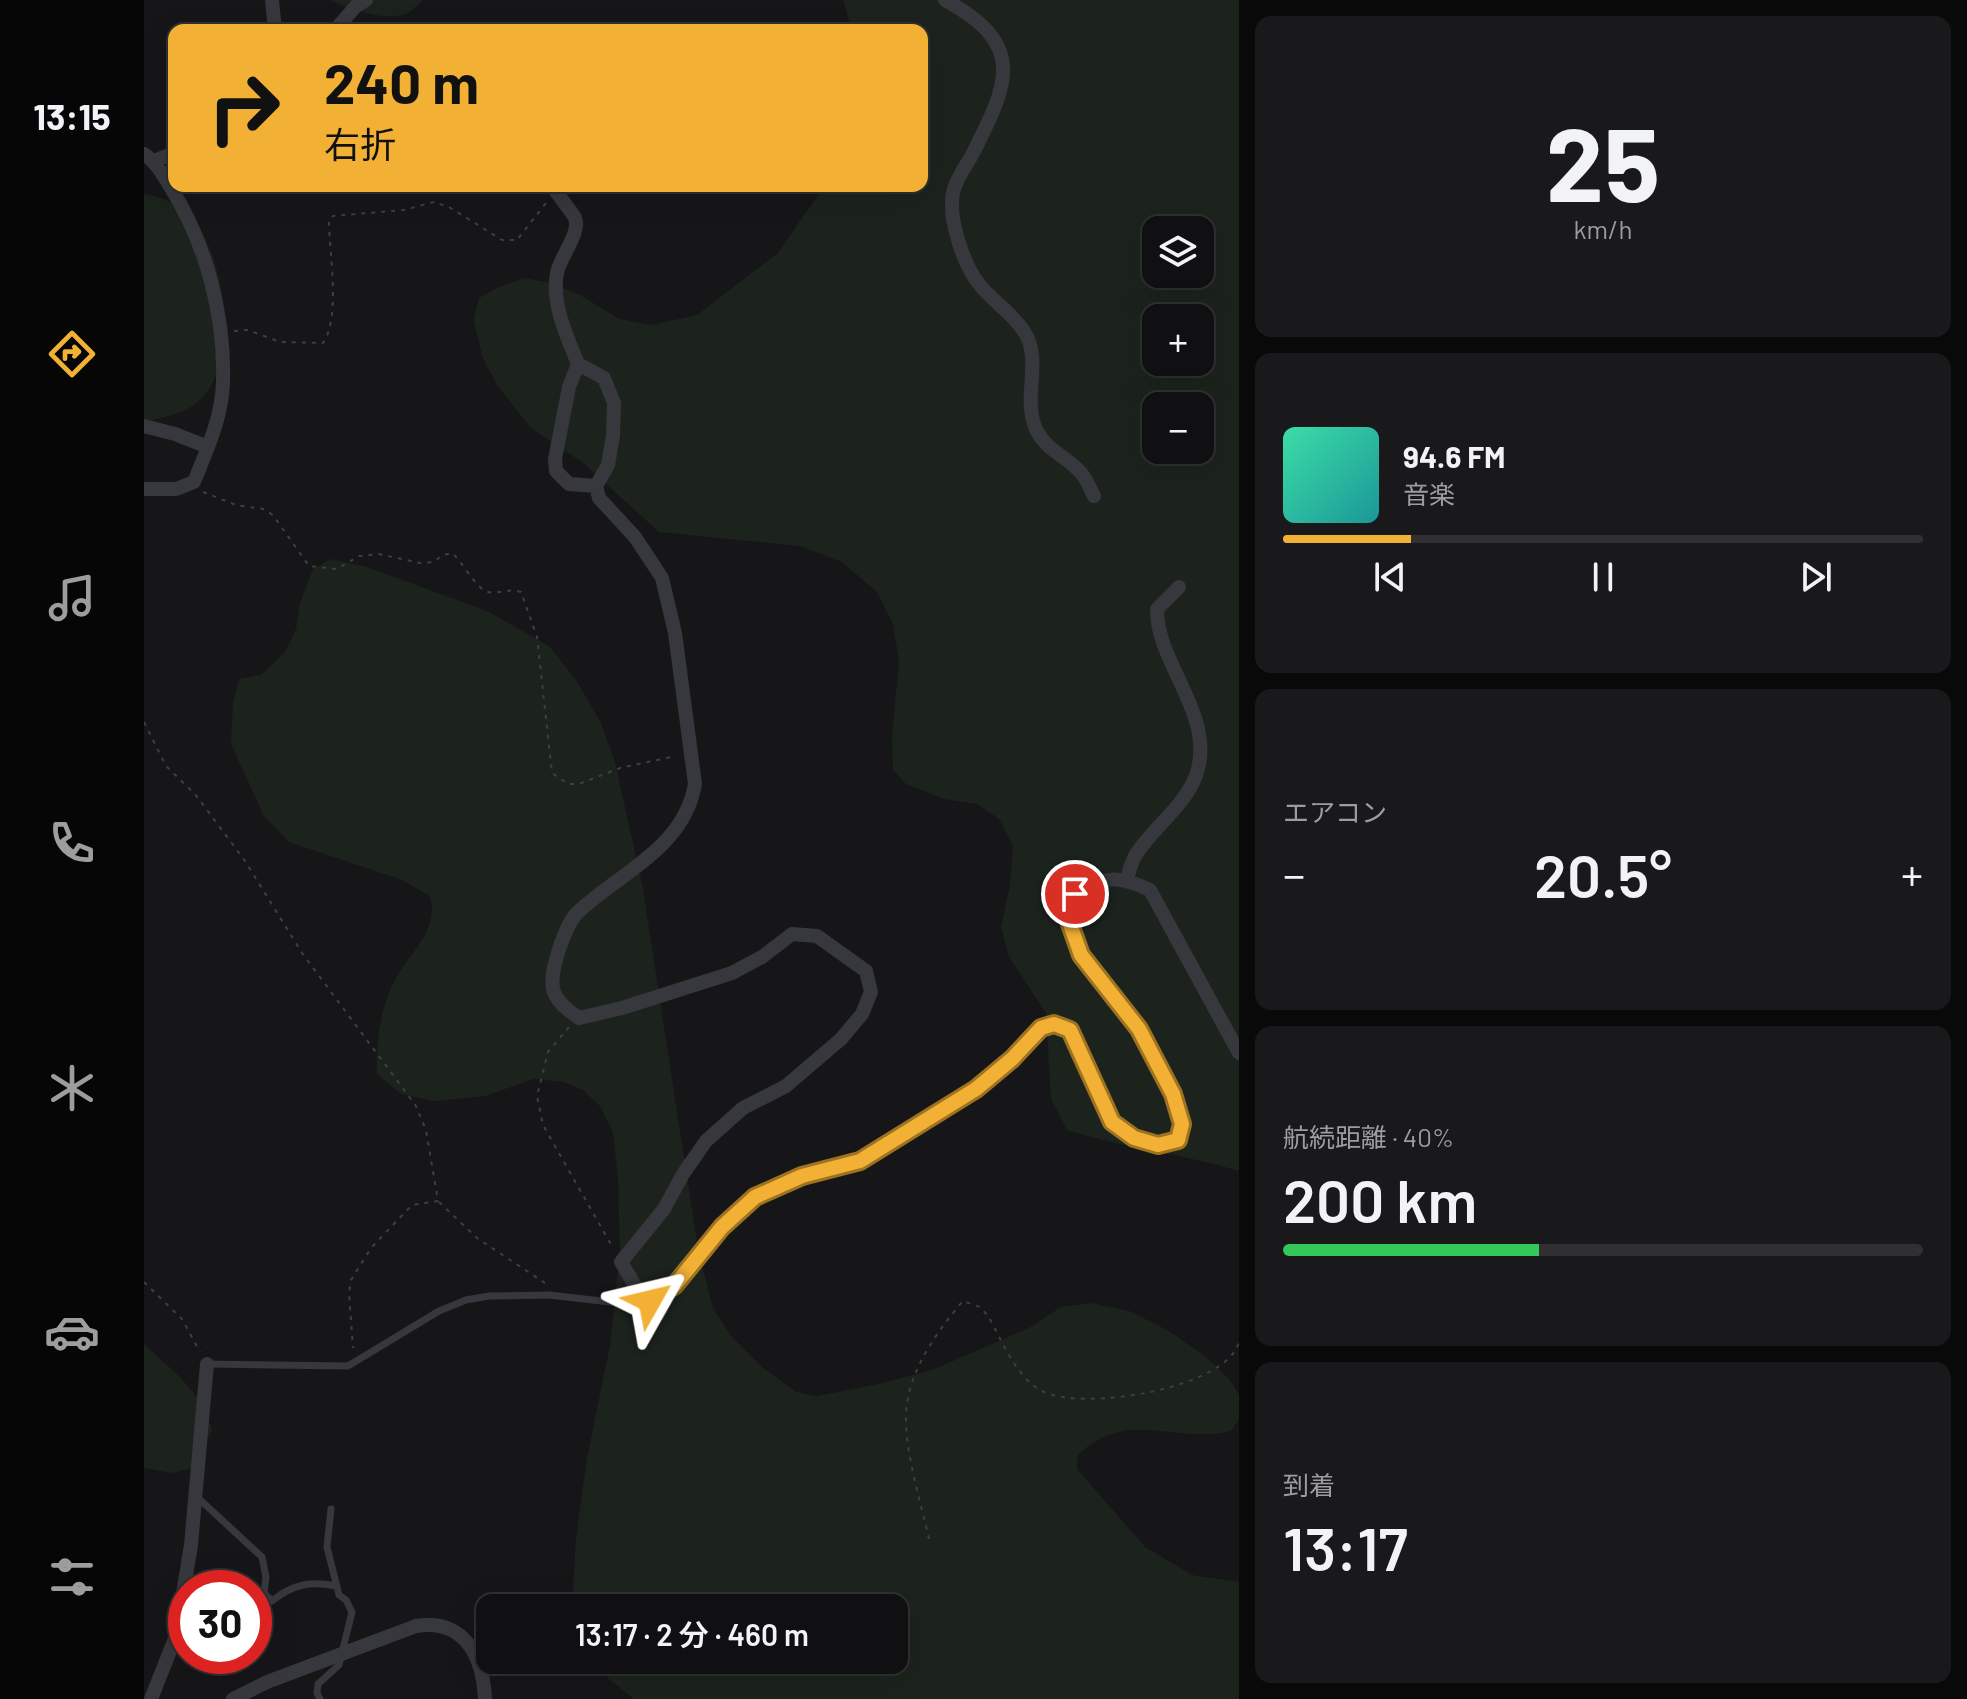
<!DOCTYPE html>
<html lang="ja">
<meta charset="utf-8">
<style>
body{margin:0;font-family:Barlow,"Noto Sans JP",sans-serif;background:#19191b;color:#f1f3f6;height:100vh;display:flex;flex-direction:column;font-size:30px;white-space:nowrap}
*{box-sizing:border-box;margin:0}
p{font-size:26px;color:#9c9d9f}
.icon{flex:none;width:44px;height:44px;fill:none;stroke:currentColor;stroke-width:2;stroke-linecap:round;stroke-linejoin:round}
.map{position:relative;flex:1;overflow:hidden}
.sheet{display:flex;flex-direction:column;gap:16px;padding:16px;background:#09090a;width:728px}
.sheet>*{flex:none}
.top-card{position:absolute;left:24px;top:24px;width:760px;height:168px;border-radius:16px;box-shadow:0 8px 32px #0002,0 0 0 2px #303032;background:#f2b134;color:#111;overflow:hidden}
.controls{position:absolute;left:998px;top:216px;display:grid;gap:16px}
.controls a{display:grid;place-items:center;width:72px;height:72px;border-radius:16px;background:#101012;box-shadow:0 8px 32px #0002,0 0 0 2px #303032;font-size:40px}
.speed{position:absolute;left:24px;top:1570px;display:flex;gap:16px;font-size:40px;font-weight:700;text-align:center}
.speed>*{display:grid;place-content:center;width:104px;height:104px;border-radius:50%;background:#101012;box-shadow:0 8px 32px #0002,0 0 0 2px #303032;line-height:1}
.speed .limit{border:12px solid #d22;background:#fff;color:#111}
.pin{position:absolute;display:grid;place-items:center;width:68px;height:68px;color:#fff;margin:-34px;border:4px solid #fff;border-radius:50%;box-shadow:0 2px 8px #0007}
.me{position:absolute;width:88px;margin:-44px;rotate:53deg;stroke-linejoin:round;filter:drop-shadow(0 0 6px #0008)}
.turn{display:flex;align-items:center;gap:28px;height:168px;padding:0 24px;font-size:36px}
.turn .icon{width:104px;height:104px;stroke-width:2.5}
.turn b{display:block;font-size:56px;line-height:68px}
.big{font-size:60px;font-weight:600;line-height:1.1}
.sheet .widget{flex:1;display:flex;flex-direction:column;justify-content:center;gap:12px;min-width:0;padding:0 28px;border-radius:16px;background:#19191b}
.sheet .dial{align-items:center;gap:0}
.dial b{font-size:104px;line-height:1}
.song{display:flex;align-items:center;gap:24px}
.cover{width:96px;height:96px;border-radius:12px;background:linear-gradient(135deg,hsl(160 70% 55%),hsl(180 70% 35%))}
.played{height:8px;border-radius:4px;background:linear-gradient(90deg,#f2b134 20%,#303032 20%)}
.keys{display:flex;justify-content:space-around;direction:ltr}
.heat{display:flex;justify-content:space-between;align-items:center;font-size:44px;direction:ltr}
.charge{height:12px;border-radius:6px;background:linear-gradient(90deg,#34c759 40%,#303032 0)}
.trip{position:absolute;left:332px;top:1594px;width:432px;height:80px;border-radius:16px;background:#101012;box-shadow:0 8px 32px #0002,0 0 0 2px #303032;font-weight:600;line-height:80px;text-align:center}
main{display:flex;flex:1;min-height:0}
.menu{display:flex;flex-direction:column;width:144px;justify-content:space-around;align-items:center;background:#060607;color:#9c9d9f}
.menu .icon{width:56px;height:56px}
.menu .active{color:#f2b134}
.menu b{font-size:36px;color:#f1f3f6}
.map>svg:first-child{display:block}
.green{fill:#1c231d;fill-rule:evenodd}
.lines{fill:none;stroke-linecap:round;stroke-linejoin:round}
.path{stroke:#3d3f44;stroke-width:2;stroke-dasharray:4 6;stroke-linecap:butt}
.service{stroke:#37383d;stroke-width:7}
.minor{stroke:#37383d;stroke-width:14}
.route-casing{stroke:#9d7322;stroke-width:20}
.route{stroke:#f2b134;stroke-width:14}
</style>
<main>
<nav class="menu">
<b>13:15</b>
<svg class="icon active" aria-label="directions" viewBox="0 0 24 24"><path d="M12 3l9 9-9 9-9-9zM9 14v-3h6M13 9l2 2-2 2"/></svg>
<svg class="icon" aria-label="music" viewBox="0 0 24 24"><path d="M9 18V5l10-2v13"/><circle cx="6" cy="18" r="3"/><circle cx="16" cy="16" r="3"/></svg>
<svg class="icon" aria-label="phone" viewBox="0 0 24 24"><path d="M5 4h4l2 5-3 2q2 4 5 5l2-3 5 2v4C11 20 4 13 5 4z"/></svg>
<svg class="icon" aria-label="climate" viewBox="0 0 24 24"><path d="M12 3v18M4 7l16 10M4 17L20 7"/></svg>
<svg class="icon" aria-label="car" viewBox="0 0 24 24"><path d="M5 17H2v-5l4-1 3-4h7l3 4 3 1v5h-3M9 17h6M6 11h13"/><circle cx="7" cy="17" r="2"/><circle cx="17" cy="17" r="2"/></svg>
<svg class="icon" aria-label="filters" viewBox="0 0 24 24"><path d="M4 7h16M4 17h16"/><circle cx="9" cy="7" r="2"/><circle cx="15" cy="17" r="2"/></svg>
</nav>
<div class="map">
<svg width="1095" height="1699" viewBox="0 0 1095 1699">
<rect width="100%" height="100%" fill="#161618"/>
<path class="green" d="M186,0H279C274,4 269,11 264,13C245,23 203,9 186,0Z
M699,0H1095V1171C1039,1154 980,1148 923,1130L907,1099L902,1013L865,957L857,927L866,885L869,846L855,819L833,804L800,799L762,784L749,770L748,735L755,661L749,624L733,592L698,562L656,546L515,532L438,462L387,428L353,385L338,356L330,320L335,298L355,287L380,278L408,283L436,295L475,319L507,325L553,315L634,253L680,186H778V30H708ZM1012,230H1056V274H1012ZM1012,318H1056V362H1012ZM1012,406H1056V450H1012Z
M0,194C16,196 39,206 49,219C81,258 96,361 57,399C42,414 20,417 0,422Z
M187,559L223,567L343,611L405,646L432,680L457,723L471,762L499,889L554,1249L569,1308L587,1336L618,1367L652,1392L673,1396L730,1385L788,1370L885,1328L917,1307L947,1303L985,1311L1023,1330L1061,1356L1086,1380L1095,1395V1419L1087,1431C1030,1445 985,1407 934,1455L933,1469L1001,1547L1048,1575L1095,1582V1699H490L459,1674L448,1660H750V1608H428L432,1538L443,1458L466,1346L476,1251L474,1177L469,1133L456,1106L439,1090L420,1082L390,1079L341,1096L290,1101L257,1094L233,1074C231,1044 237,1005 252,978C268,950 295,931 286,896L258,880L145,842L120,816L87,744L89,703L95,679L117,675L141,652L152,629L156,603L169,569Z
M0,1344C28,1371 58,1391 68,1430L49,1468L28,1473L0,1468Z"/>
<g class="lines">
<path class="path" d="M90,331L104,330L136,342L179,343C197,317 185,253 185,220L189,216L260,210L290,202L305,207L358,240H373L402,203
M59,492L92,505L119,509L129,515L165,566L193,569L215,556L235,554L276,563L289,562L299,555L308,553C318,561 333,590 344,592C355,594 365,588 377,592L393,637L408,773L424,784H435L476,768L532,756
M0,722L22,766L51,794L101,861L158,953L272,1106L282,1130L294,1201L268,1205L227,1248L207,1280L205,1293L209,1348
M425,1027L404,1052L393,1096L399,1125L469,1248
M295,1202L333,1238L401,1283
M0,1282L38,1319L56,1352
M785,1539C777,1502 757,1441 763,1404C768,1366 795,1329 819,1301L836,1307L844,1316C858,1340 872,1378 898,1391C936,1412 1083,1389 1095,1342"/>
<path class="service" d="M63,1364L204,1366L295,1311L322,1300L345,1296L405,1295L492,1305L506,1301
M53,1497L118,1557L122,1577L120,1593L128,1601C149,1584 166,1581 192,1586
M176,1699L173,1693L174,1684L195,1665L208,1612L202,1600L195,1595L183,1547L187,1509"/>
<path class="minor" d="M128,0L131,30
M801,0C884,45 864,84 828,155C822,166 811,180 809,193C804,218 819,264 835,284C849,302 869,313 881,333C899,363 876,401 894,433C903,450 926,459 938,474C943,480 946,489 950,496
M191,30L212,6L222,0
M0,154C13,163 19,175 27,188C62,244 81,315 79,382C78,418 63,449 50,482L32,489H0
M10,161L30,153
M408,186C415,196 423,206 430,216C439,231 416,256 413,273C407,303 423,336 434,364L460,378L470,403L469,436L464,465L452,486L455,498L491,537L518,578L531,633L551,784C540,848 477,872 434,912C422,923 403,975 410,992C414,1003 425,1011 435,1018L478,1008L588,973L618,957L648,934L673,936L722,971L727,992L718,1014L697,1039L642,1086L599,1108L562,1141L539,1174L520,1209L477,1262L492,1287L506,1301L531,1285L578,1227L611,1197L658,1176L716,1161L832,1089L868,1059L897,1028L910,1024L926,1030L968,1122L990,1138L1014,1145L1034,1140L1038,1124L1029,1094L995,1029L937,955L926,924L931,894C962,876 974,875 1006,890L1095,1053
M434,364L425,387L411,459L412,471L425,484L452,486
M0,426L31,434L64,447
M983,879C985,872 987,863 991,856C1008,828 1038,809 1051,778C1075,717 1012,665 1013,609L1035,587
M7,1699L32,1636L47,1545L63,1364
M89,1699L123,1682L272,1626C321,1618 339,1657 341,1699"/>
</g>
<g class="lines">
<g class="route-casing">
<path id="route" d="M506,1301L531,1285L578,1227L611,1197L658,1176L716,1161L832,1089L868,1059L897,1028L910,1024L926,1030L968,1122L990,1138L1014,1145L1034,1140L1038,1124L1029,1094L995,1029L937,955L926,924L931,894"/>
</g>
<use href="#route" class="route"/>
</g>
</svg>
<div class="controls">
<a><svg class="icon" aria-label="layers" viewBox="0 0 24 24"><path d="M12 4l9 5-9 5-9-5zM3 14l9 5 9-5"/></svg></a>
<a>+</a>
<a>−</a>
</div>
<div class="speed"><div class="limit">30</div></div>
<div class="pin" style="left:931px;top:894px;background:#d93025"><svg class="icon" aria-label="arrive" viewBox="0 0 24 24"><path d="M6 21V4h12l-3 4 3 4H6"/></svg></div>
<svg class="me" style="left:506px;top:1301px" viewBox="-20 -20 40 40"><path d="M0-17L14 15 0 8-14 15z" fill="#f2b134" stroke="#fff" stroke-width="4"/></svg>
<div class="trip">13:17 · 2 分 · 460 m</div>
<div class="top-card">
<div class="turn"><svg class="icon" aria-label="right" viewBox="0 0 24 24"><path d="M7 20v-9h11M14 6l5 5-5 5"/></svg><div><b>240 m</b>右折</div></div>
</div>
</div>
<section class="sheet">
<div class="widget dial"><b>25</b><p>km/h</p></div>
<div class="widget">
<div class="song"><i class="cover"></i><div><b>94.6 FM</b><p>音楽</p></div></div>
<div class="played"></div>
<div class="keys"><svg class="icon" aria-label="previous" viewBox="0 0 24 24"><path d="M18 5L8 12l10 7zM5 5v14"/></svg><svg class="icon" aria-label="pause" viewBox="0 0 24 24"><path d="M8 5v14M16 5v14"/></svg><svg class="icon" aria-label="next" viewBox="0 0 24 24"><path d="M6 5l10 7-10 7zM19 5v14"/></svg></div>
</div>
<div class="widget"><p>エアコン</p>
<div class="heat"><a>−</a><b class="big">20.5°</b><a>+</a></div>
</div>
<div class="widget"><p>航続距離 · 40%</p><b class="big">200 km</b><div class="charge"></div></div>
<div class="widget"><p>到着</p><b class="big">13:17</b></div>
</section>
</main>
